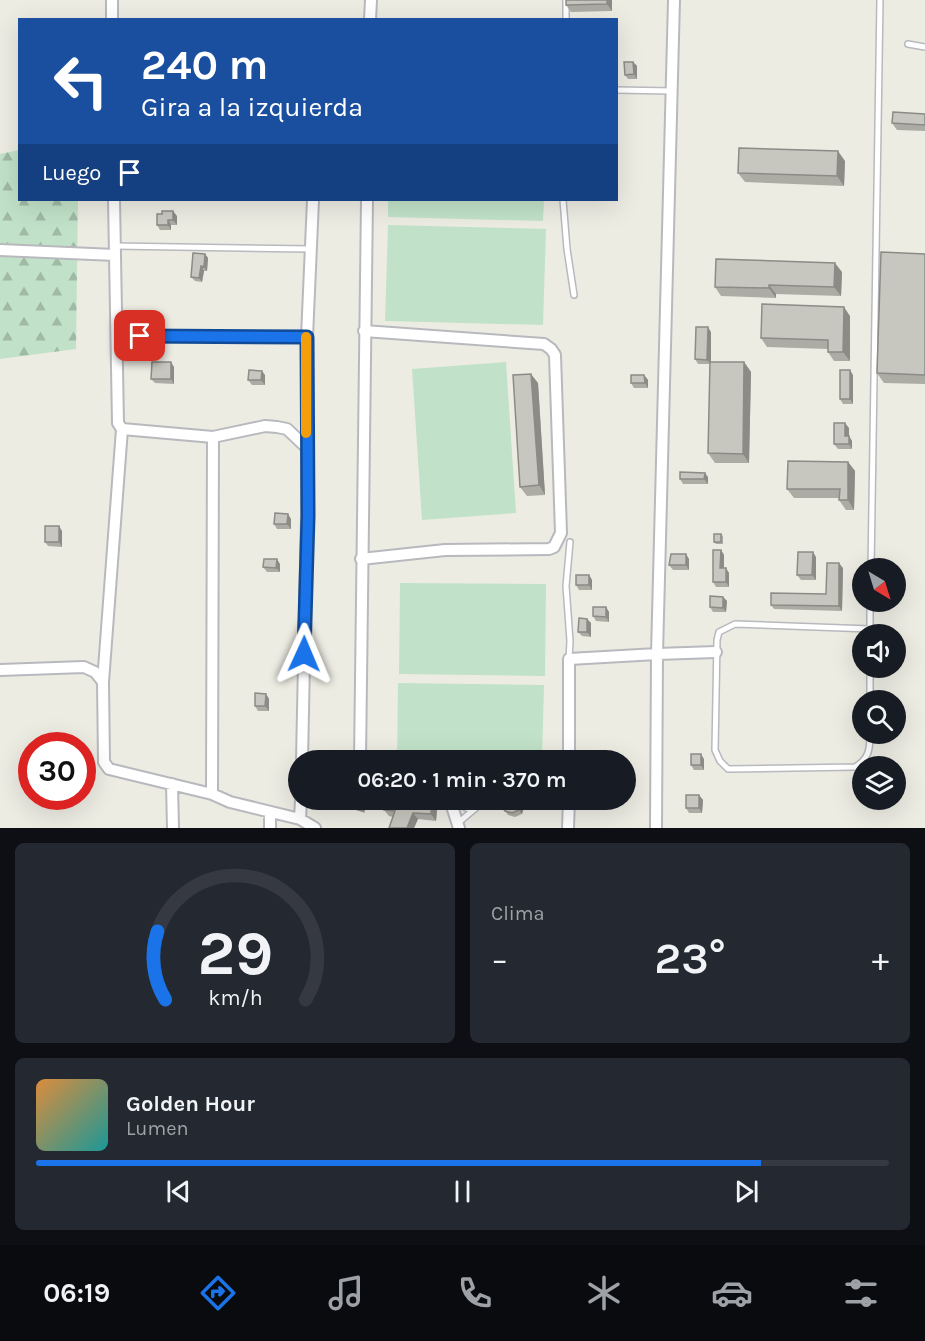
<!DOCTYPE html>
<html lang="es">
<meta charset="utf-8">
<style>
body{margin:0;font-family:Karla,sans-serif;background:#242831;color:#f1f3f6;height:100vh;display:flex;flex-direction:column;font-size:22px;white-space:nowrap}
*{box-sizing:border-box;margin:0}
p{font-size:20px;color:#9ea1a6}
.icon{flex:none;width:33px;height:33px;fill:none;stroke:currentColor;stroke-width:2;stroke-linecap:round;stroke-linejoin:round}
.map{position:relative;height:828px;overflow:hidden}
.drawer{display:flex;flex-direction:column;gap:15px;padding:15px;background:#0d0f14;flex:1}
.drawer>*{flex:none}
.guide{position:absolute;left:18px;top:18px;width:600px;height:183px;border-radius:0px;box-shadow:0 6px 24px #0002;background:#1a4fa0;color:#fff;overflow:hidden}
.needle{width:39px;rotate:142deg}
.tools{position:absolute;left:852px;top:558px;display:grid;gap:12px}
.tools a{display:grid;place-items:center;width:54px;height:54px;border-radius:50%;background:#171b24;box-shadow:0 6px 24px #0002;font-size:30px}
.speed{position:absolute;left:18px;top:732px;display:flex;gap:12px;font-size:30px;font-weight:700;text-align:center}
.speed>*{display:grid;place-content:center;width:78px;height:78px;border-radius:50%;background:#171b24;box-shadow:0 6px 24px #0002;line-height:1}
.speed .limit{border:9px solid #d22;background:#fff;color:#111}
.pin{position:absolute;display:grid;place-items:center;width:51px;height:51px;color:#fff;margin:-26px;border-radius:12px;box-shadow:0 3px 9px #0006}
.me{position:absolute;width:66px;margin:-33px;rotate:1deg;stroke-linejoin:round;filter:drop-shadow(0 0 4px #0008)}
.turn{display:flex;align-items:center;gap:21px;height:126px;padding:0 24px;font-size:27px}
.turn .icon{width:78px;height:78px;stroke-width:2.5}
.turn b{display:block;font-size:42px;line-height:51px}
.then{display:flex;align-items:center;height:57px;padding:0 24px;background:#0003;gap:12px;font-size:22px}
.big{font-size:45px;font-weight:600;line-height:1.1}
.drawer .tile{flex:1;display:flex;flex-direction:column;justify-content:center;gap:9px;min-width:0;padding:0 21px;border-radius:9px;background:#242831}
.drawer .dial{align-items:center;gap:0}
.dial svg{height:156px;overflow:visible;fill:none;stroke:#363941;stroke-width:7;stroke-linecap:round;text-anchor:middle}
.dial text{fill:#f1f3f6;stroke:none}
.song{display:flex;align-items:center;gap:18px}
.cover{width:72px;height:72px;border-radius:9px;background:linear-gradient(135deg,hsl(30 70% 55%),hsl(180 70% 35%))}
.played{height:6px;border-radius:3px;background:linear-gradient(90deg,#1a73e8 85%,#363941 85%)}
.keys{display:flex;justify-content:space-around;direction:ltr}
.heat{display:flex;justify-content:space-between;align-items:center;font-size:33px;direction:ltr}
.drawer .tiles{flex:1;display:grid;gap:15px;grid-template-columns:1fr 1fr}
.tile:last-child{grid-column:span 2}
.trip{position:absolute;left:288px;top:750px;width:348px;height:60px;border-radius:30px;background:#171b24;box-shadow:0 6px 24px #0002;font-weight:600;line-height:60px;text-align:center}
.dock{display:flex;height:96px;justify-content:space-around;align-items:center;background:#090b0e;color:#9ea1a6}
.dock .icon{width:42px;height:42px}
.dock .current{color:#1a73e8}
.dock b{font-size:27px;color:#f1f3f6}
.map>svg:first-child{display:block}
.green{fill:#c1e2c8}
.forest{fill:url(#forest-firs)}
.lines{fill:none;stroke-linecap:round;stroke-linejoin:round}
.lane-casing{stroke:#b8b9be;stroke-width:8}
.street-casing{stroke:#b8b9be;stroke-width:14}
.lane{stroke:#fff;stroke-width:5}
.street{stroke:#fff;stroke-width:10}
.wall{fill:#acaba4}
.shaded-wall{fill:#8c8b86}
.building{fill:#c8c7bf;stroke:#8c8b86;stroke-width:1.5}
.route-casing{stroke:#114b97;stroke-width:15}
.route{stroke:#1a73e8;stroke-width:10}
.slow{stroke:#f59e0b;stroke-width:10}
</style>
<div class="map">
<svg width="925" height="828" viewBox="0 0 925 828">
<defs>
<pattern id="forest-firs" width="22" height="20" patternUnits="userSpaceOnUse" patternTransform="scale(1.5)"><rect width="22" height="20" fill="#c1e2c8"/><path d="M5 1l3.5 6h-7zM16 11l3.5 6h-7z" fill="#a0baa6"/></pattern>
</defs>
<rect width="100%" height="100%" fill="#edece3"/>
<path class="green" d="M388,200H544L543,221L388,217Z
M388,225L546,229L543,325L385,321Z
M506,362L516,513L422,520L412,369Z
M400,583L546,584L545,676L399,674Z
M398,683L544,685L542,760H397Z"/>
<path class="forest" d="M19,150L20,200H78L76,349L0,359V154Z"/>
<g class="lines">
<g class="lane-casing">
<path id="lane" d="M566,20V0
M908,44L925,47
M616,90L672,91
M563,200L567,249L574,295
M115,246L311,249
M117,336L307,337
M871,568L880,0
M870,629L735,624L719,632L717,640L715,750L720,761L728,769L855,767C869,759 870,749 870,734
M870,634V602
M569,659L570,641L566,586L570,542
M870,668V700
M452,800L472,811
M458,823L477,807L481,800"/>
</g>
<g class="street-casing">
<path id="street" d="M112,0V20
M370,20L371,0
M114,200L118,423L122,429L213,437L265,426L277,427L287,429L306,447
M0,250L115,255
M361,559L445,550L549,549L554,547L561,533L555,355L551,349L544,344L364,331
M0,670L84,667L95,672L103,682L104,762L109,769L212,794L230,802L300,819L315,828
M103,682L122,429
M302,760L307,516V337L313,200
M360,760L367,200
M569,760V659L657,654L674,0
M172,784L173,828
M212,794L213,437
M450,800L459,828
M270,812V828
M300,819L301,800
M568,828L569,800
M656,828L657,654L716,652"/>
</g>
<use href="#lane" class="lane"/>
<use href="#street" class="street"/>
</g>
<path class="wall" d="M612,0V11L571,12L566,5Z
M633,62L637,66V79H628L625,75Z
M925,114V131L897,130L892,123Z
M845,161L844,186L745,182L738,173Z
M177,216V225H171V230H160L157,225Z
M205,254L208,258L207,271H204L202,282L195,281L191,277Z
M925,254V384L884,383L877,373Z
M842,272L841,296L776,294V298L721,296L715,287Z
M850,316V361H834L828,352V349L767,347L761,338Z
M711,332V362H744L751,372L749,463H715L708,453L710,364H698L695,359Z
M174,367V384L155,383L151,379Z
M265,375V385H252L248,380Z
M644,375L648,380V388H634L631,383Z
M853,375V404H843L840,399Z
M538,383L545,495L527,496L520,487Z
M849,428V436L852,441V449H838L834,444Z
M848,462L855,471L854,510H846L839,500V498H794L787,489Z
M708,477V484H683L680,479Z
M291,519V529H277L274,524Z
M62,531V547L48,546L45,542Z
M721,534L723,536V544H716L714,542Z
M721,550L724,555V568L729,573V587H716L713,582Z
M816,557V580H801L797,575Z
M689,559V570H673L669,565Z
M280,564V572H267L263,567Z
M843,568L842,611L774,609L771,605L826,594Z
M589,575L592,580V590H579L576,585Z
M723,597L727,601L726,612H713L710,607Z
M606,607L609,612V622L596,621L593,616Z
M587,619L591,623V637L582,636L578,632Z
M266,694L269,699V711H258L255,706Z
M704,759V770H694L691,765Z
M699,795L703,800L702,813H689L686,808Z
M438,800L436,821L418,819L414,828H389L393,817L389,816L384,810Z
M522,800L525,804L522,814L515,817L508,815L501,805Z"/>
<path class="shaded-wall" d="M607,0H612V11L607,4Z
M633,62L637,66V79L634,74Z
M838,151L845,161L844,186L837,176Z
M173,211L177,216V225L173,220Z
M168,220L171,225V230L168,225Z
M205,254L208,258L207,271L204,267Z
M835,263L842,272L841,296L834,287Z
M201,266L204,271L202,282L199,278Z
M769,285L776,294V298L769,288Z
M844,307L850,316V361L843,352Z
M708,327L711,332V364L707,360Z
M171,362L174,367V384L171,379Z
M744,362L751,372L749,463L743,454Z
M850,370L853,375V404L850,399Z
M262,371L265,375V385L261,380Z
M531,374L538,383L545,495L539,485Z
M644,375L648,380V388L645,383Z
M845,423L849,428V436L852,441V449L849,444L845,436Z
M848,462L855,471L854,510L848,500Z
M705,473L708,477V484L704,479Z
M288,514L291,519V529L287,524Z
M59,526L62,531V547L59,542Z
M721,550L724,555V573L720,568Z
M813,552L816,557V580L812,575Z
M686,554L689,559V570L686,565Z
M277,559L280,564V572L276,568Z
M839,563L843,568L842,611L839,606Z
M726,568L729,573V587L726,582Z
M589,575L592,580V590L589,585Z
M723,597L727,601L726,612L723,608Z
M606,607L609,612V622L606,617Z
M587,619L591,623V637L587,632Z
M266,694L269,699V711L265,706Z
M701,754L704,759V770L701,765Z
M699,795L703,800L702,813L699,808Z
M432,800H438L436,821L431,814Z
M521,800L525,804L522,814L519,810Z
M365,801L367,804L364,813L362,811Z
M413,813L418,819L414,828H407Z"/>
<path class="building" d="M566,0H607V4L566,5Z
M624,62H633L634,74L625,75Z
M893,112L925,114V125L892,123Z
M739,148L838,151L837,176L738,173Z
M162,211H173V220H168V225H157V214H162Z
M881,252L925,254V375L877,373Z
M193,253L205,254L204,267L201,266L199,278L191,277Z
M716,259L835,263L834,287L769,285V288L715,287Z
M762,304L844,307L843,352H828V340L761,338Z
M696,327H708L707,360L695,359Z
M152,362H171V379H151Z
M710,362H744L743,454L708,453Z
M249,370L262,371L261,380H248Z
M840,370H850V399H840Z
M531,374L539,485L520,487L513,375Z
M631,375H644L645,383H631Z
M834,423H845V436H849V444H834Z
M788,461L848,462V500H839L840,489H787Z
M680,472L705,473L704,479H680Z
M275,513L288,514L287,524H274Z
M45,526H59V542H45Z
M714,534H721V542H714Z
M713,550H721L720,568H726V582H713Z
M798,552H813L812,575H797Z
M671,554H686V565H669Z
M264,559H277L276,568L263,567Z
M827,563H839V606L771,605V593L826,594Z
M576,575H589V585H576Z
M710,596L723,597V608L710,607Z
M593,607H606V617L593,616Z
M579,618L587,619V632H578Z
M255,693L266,694L265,706H255Z
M691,754H701V765H691Z
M686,795H699V808H686Z
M358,800L365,801L362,811L355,809Z
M385,800H432L431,814L413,813L407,828H389L395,811L384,810Z
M502,800H521L519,810L512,813L505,811L501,805Z"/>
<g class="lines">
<g class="route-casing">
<path id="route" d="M140,336L307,337L308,516L304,654"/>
</g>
<use href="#route" class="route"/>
<path class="slow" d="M306,433V337"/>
</g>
</svg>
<div class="tools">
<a><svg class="needle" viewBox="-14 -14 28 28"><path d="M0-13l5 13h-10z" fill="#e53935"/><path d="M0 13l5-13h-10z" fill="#9ea1a6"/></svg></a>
<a><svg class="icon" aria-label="sound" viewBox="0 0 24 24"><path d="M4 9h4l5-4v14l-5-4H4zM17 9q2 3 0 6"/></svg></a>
<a><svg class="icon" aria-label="search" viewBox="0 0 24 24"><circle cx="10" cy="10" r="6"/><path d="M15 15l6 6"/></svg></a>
<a><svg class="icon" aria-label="layers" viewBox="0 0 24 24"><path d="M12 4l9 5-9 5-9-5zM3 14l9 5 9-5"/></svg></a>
</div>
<div class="speed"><div class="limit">30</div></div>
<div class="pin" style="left:140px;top:336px;background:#d93025"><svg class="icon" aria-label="arrive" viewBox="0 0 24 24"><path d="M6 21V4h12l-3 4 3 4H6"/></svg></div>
<svg class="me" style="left:304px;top:654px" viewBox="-20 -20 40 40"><path d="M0-17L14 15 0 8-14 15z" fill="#1a73e8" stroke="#fff" stroke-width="4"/></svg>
<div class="trip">06:20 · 1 min · 370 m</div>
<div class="guide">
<div class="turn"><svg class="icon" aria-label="left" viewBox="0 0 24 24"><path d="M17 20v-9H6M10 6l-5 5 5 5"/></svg><div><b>240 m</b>Gira a la izquierda</div></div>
<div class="then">Luego<svg class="icon" aria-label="arrive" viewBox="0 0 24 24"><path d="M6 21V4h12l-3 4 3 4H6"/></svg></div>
</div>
</div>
<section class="drawer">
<div class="tiles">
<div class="tile dial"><svg viewBox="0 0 100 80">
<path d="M14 69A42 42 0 1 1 86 69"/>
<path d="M14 69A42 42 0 0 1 10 34" stroke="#1a73e8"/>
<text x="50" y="56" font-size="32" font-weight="700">29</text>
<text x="50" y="72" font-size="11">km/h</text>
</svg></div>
<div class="tile"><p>Clima</p>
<div class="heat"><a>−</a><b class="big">23°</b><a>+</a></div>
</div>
<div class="tile">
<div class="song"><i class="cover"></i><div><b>Golden Hour</b><p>Lumen</p></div></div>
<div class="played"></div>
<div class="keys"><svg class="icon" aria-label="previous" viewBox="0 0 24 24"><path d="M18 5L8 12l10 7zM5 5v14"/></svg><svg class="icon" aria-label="pause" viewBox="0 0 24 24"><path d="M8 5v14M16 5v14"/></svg><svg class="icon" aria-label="next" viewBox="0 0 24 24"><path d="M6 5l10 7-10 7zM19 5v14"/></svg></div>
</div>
</div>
</section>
<nav class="dock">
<b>06:19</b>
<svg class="icon current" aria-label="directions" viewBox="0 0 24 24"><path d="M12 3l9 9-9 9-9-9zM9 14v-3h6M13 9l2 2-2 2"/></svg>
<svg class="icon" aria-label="music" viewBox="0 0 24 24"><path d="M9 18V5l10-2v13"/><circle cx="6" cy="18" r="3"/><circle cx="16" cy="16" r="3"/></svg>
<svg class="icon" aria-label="phone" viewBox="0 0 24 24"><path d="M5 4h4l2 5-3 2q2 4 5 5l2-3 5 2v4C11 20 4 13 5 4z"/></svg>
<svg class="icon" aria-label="climate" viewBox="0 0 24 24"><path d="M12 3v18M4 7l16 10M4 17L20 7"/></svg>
<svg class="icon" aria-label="car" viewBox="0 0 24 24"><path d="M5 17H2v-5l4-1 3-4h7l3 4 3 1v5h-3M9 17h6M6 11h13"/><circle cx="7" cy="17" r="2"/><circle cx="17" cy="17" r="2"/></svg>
<svg class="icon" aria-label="filters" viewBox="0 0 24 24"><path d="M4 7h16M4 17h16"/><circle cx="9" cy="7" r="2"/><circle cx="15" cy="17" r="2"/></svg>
</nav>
